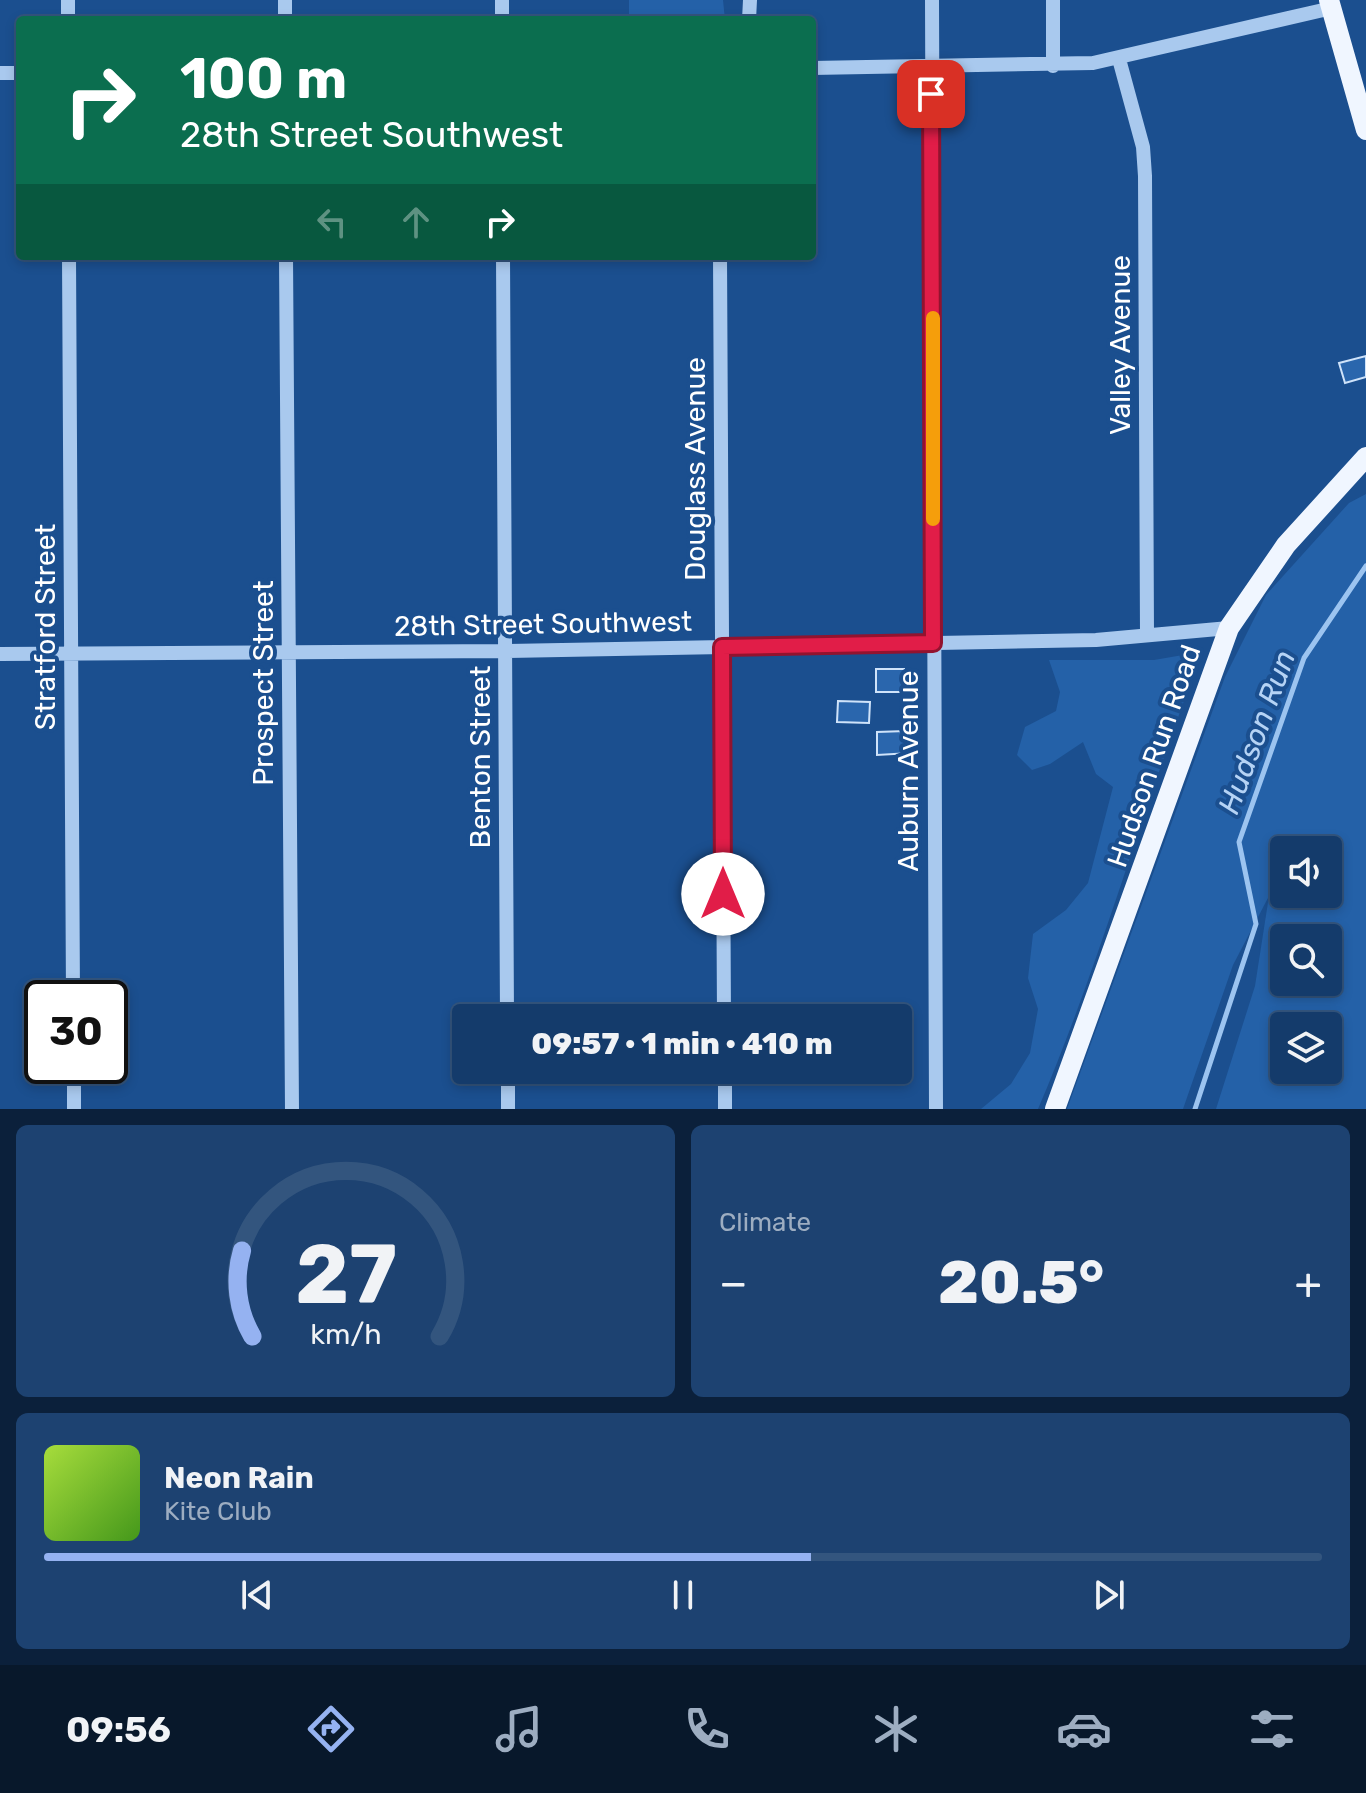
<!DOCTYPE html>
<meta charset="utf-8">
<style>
body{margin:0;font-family:Rubik,sans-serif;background:#1d4271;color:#f1f3f6;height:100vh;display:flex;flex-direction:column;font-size:30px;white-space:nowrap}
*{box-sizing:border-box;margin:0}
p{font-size:26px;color:#9dadc1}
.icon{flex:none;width:44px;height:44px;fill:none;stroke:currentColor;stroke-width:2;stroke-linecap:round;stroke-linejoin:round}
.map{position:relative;height:1109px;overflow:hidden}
.drawer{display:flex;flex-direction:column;gap:16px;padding:16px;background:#0b203b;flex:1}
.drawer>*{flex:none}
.top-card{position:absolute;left:16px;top:16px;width:800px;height:244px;border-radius:8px;box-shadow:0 4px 12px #0003,0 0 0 2px #33557e;background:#0b6e4f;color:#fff;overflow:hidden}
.buttons{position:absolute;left:1270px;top:836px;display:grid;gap:16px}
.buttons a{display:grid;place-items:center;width:72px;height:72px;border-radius:8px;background:#143b6b;box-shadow:0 4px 12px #0003,0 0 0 2px #33557e;font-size:40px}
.speed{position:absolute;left:24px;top:980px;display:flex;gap:16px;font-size:40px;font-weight:700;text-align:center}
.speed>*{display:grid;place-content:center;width:104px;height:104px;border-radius:50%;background:#143b6b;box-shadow:0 4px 12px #0003,0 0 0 2px #33557e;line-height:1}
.speed .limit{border:4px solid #111;border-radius:12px;background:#fff;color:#111}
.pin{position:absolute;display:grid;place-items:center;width:68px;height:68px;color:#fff;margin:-34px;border-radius:16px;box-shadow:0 4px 12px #0006}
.me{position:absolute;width:88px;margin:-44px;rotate:0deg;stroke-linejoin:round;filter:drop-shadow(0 0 6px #0008)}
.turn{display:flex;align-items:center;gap:28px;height:168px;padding:0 32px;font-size:36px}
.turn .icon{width:104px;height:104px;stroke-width:2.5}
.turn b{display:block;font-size:56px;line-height:68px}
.lanes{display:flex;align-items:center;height:76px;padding:0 32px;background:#0003;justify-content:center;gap:40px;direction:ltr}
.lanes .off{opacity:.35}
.big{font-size:60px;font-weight:800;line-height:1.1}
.drawer .tile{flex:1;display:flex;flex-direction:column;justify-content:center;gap:12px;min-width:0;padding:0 28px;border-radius:12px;background:#1d4271}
.drawer .dial{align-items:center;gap:0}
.dial svg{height:208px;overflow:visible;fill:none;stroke:#33557e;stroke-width:7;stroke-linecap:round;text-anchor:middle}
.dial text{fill:#f1f3f6;stroke:none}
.song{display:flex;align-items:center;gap:24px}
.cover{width:96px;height:96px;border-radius:12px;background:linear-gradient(135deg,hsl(80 70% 55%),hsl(100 70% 35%))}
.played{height:8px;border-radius:4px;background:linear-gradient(90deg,#95b2f1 60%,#33557e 60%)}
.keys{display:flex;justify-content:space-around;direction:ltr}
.heat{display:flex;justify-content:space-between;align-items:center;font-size:44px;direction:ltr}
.drawer .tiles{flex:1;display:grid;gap:16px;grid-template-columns:1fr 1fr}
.tile:last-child{grid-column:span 2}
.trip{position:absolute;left:452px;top:1004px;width:460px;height:80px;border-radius:8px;background:#143b6b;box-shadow:0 4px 12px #0003,0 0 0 2px #33557e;font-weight:800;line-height:80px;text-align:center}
.dock{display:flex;height:128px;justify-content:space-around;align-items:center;background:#08182b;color:#9dadc1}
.dock .icon{width:56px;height:56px}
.dock .on{color:#95b2f1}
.dock b{font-size:36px;color:#f1f3f6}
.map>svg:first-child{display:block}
.green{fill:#2461a8;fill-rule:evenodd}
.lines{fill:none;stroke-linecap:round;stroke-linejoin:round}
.stream{stroke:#9cc4f0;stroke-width:5}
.building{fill:#2a66ad;stroke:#cfe3fa;stroke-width:2}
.minor{stroke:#a9c9ee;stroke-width:14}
.major{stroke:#f0f6ff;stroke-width:20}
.route-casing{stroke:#92132f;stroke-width:20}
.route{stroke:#e11d48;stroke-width:14}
.slow{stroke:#f59e0b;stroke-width:14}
.labels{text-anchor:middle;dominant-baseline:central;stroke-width:8;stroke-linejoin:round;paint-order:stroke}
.street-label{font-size:28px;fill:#fff;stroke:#1b4f8f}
.water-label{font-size:30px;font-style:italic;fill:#b5d3f5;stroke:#1b4f8f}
</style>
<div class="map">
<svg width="1366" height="1109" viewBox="0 0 1366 1109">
<rect width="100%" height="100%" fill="#1b4f8f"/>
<path class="green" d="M629,0H723L725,20H629Z
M1366,494V1109H1216L1255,986L1269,896L1233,965L1183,1109H1067L1225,677L1266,595L1349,503ZM1284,850H1328V894H1284ZM1284,938H1328V982H1284ZM1284,1026H1328V1070H1284Z
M1183,655L1197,666C1141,813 1100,964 1038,1109H981L1011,1084L1030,1053L1038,1009L1028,978L1033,934L1066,910L1088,883L1113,787L1096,774L1083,742L1050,764L1032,770L1017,755L1025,727L1056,711L1060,692L1049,660H1154Z"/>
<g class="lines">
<path class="stream" d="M1195,1109L1256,924L1239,842L1304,658L1366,566"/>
</g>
<path class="building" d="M1366,356V377L1345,383L1339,363Z
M876,669H904L905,692H876Z
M838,701L870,702L869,723L837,722Z
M906,731L911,734V753L877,755V732Z"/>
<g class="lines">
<path class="minor" d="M68,0V20
M285,0V20
M502,0V20
M932,0L936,1109
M749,20L750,0
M1119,59L1143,147L1145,176L1147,635
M1053,66V0
M812,68L1093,63L1332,8
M0,73H20
M69,256L73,998
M286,256L292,1109
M503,256L507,1018
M720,256L724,1018
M0,654L505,651L1096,640L1229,628
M74,1066V1109
M508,1070V1109
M725,1070V1109"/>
<path class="major" d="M1329,0L1366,130
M1055,1109L1229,628L1286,545L1366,457"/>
</g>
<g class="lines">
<g class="route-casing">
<path id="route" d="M723,894L722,647L933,643L931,94"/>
</g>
<use href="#route" class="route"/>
<path class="slow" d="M933,318V519"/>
</g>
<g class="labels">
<g class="street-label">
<text transform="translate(1120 345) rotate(-90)">Valley Avenue</text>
<text transform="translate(695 469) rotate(-90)">Douglass Avenue</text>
<text transform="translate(543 624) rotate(-1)">28th Street Southwest</text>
<text transform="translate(45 627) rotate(-90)">Stratford Street</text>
<text transform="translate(263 683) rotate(-90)">Prospect Street</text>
<text transform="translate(1154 756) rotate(-71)">Hudson Run Road</text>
<text transform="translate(480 757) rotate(-90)">Benton Street</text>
<text transform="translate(908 771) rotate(-90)">Auburn Avenue</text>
</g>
<g class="water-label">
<text transform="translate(1257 732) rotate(-70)">Hudson Run</text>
</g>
</g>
</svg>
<div class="buttons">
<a><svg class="icon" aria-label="sound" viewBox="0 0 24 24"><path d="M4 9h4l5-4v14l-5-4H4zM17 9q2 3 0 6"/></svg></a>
<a><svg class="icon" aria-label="search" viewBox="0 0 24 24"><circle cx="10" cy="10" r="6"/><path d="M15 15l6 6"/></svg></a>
<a><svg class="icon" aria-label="layers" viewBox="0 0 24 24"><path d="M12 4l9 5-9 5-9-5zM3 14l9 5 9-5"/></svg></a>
</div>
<div class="speed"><div class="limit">30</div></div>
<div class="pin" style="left:931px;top:94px;background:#d93025"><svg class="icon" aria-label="arrive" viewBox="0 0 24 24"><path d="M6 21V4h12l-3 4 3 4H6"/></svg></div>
<svg class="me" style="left:723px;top:894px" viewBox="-20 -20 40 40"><circle r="19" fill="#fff"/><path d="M0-13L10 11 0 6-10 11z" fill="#e11d48"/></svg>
<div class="trip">09:57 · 1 min · 410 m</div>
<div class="top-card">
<div class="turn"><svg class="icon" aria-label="right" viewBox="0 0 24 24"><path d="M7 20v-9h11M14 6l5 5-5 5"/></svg><div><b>100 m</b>28th Street Southwest</div></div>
<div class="lanes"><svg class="icon off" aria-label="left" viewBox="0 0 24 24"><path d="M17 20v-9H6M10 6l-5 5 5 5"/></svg><svg class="icon off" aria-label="ahead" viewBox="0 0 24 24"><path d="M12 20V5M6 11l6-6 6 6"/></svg><svg class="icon" aria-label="right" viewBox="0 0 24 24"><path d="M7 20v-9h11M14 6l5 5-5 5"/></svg></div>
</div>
</div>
<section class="drawer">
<div class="tiles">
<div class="tile dial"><svg viewBox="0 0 100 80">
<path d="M14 69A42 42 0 1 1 86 69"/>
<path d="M14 69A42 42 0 0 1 10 36" stroke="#95b2f1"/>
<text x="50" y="56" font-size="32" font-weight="700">27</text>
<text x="50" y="72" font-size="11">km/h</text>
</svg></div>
<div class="tile"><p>Climate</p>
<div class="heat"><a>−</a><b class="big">20.5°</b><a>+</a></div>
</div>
<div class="tile">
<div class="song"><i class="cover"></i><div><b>Neon Rain</b><p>Kite Club</p></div></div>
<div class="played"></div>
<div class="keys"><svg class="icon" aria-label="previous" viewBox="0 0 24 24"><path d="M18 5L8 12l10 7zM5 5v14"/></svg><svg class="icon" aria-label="pause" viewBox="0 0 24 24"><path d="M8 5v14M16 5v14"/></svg><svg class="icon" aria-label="next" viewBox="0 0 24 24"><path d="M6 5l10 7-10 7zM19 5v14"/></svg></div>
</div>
</div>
</section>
<nav class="dock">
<b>09:56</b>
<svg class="icon on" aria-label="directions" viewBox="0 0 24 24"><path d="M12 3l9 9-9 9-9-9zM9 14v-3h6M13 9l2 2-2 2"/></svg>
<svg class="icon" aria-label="music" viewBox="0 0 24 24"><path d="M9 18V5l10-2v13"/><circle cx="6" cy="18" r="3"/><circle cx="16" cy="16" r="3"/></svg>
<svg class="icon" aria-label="phone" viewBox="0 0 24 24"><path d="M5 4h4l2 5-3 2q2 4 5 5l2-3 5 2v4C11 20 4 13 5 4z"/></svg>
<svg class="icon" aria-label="climate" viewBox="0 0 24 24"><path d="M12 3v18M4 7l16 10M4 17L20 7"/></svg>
<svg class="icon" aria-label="car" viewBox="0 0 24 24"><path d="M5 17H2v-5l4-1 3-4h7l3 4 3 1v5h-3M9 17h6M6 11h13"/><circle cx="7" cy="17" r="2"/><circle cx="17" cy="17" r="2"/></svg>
<svg class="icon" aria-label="filters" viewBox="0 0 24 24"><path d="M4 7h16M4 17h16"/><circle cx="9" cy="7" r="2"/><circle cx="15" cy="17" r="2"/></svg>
</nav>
